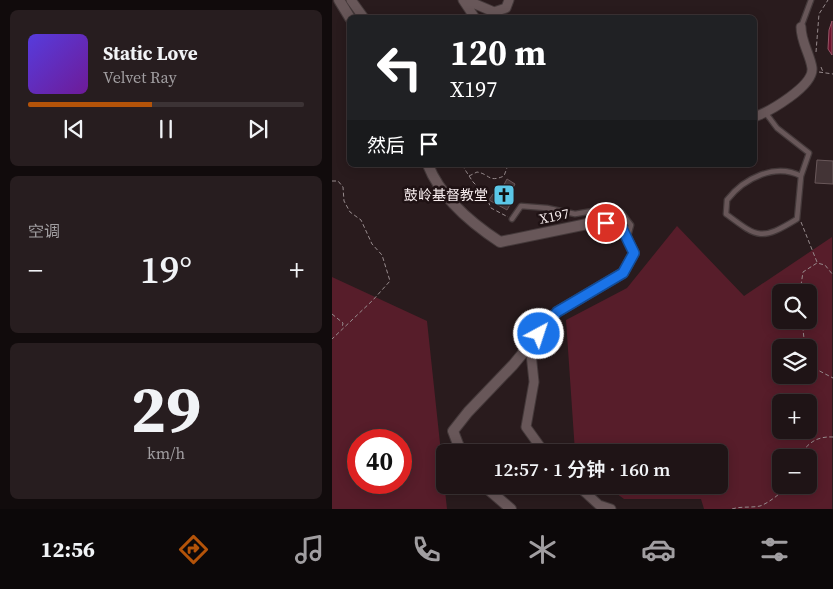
<!DOCTYPE html>
<html lang="zh">
<meta charset="utf-8">
<style>
body{margin:0;font-family:"Source Serif 4","Noto Sans SC",serif;background:#271d1f;color:#f1f3f6;height:100vh;display:flex;flex-direction:column;font-size:19px;white-space:nowrap}
*{box-sizing:border-box;margin:0}
p{font-size:16px;color:#a19ea1}
.icon{flex:none;width:28px;height:28px;fill:none;stroke:currentColor;stroke-width:2;stroke-linecap:round;stroke-linejoin:round}
.map{position:relative;flex:1;overflow:hidden}
.side{display:flex;flex-direction:column;gap:10px;padding:10px;background:#110b0c;width:332px}
.side>*{flex:none}
.guide{position:absolute;left:15px;top:15px;width:410px;height:152px;border-radius:8px;box-shadow:0 2px 12px #0003,0 0 0 1px #3c3335;background:#202124;color:#fff;overflow:hidden}
.fabs{position:absolute;left:440px;top:284px;display:grid;gap:10px}
.fabs a{display:grid;place-items:center;width:45px;height:45px;border-radius:8px;background:#1f1416;box-shadow:0 2px 12px #0003,0 0 0 1px #3c3335;font-size:25px}
.speed{position:absolute;left:15px;top:429px;display:flex;gap:10px;font-size:25px;font-weight:700;text-align:center}
.speed>*{display:grid;place-content:center;width:65px;height:65px;border-radius:50%;background:#1f1416;box-shadow:0 2px 12px #0003,0 0 0 1px #3c3335;line-height:1}
.speed .limit{border:8px solid #d22;background:#fff;color:#111}
.pin{position:absolute;display:grid;place-items:center;width:42px;height:42px;color:#fff;margin:-21px;border:2px solid #fff;border-radius:50%;box-shadow:0 1px 5px #0007}
.me{position:absolute;width:55px;margin:-28px;rotate:40deg;stroke-linejoin:round;filter:drop-shadow(0 0 4px #0008)}
.turn{display:flex;align-items:center;gap:18px;height:105px;padding:0 20px;font-size:22px}
.turn .icon{width:65px;height:65px;stroke-width:2.5}
.turn b{display:block;font-size:35px;line-height:42px}
.then{display:flex;align-items:center;height:48px;padding:0 20px;background:#0003;gap:10px;font-size:19px}
.big{font-size:38px;font-weight:600;line-height:1.1}
.side .widget{flex:1;display:flex;flex-direction:column;justify-content:center;gap:8px;min-width:0;padding:0 18px;border-radius:8px;background:#271d1f}
.side .dial{align-items:center;gap:0}
.dial b{font-size:65px;line-height:1}
.song{display:flex;align-items:center;gap:15px}
.cover{width:60px;height:60px;border-radius:8px;background:linear-gradient(135deg,hsl(250 70% 55%),hsl(280 70% 35%))}
.played{height:5px;border-radius:2px;background:linear-gradient(90deg,#b45309 45%,#3c3335 45%)}
.keys{display:flex;justify-content:space-around;direction:ltr}
.heat{display:flex;justify-content:space-between;align-items:center;font-size:28px;direction:ltr}
.trip{position:absolute;left:104px;top:444px;width:292px;height:50px;border-radius:8px;background:#1f1416;box-shadow:0 2px 12px #0003,0 0 0 1px #3c3335;font-weight:600;line-height:50px;text-align:center}
.tabs{display:flex;height:80px;justify-content:space-around;align-items:center;background:#0c0809;color:#a19ea1}
.tabs .icon{width:35px;height:35px}
.tabs .active{color:#b45309}
.tabs b{font-size:22px;color:#f1f3f6}
main{display:flex;flex:1;min-height:0}
.map>svg:first-child{display:block}
.green{fill:#571d2a;fill-rule:evenodd}
.water{fill:#6d132d;stroke:#975567}
.building{fill:#433436;stroke:#69585a}
.lines{fill:none;stroke-linecap:round;stroke-linejoin:round}
.service-casing{stroke:#44393a;stroke-width:7}
.minor-casing{stroke:#44393a;stroke-width:11}
.tertiary-casing{stroke:#44393a;stroke-width:12}
.path{stroke:#978b8d;stroke-width:1;stroke-dasharray:4 2.5;stroke-linecap:butt}
.service{stroke:#685759;stroke-width:4.5}
.minor{stroke:#685759;stroke-width:9}
.tertiary{stroke:#685759;stroke-width:10}
.route-casing{stroke:#114b97;stroke-width:12}
.route{stroke:#1a73e8;stroke-width:9}
.labels{text-anchor:middle;dominant-baseline:central;stroke-width:5;stroke-linejoin:round;paint-order:stroke}
.poi-label{font-size:14px;fill:#f8eeef;stroke:#1f1214;text-anchor:end}
.street-label{font-size:14px;fill:#f8eeef;stroke:#1f1214}
</style>
<main>
<section class="side">
<div class="widget">
<div class="song"><i class="cover"></i><div><b>Static Love</b><p>Velvet Ray</p></div></div>
<div class="played"></div>
<div class="keys"><svg class="icon" aria-label="previous" viewBox="0 0 24 24"><path d="M18 5L8 12l10 7zM5 5v14"/></svg><svg class="icon" aria-label="pause" viewBox="0 0 24 24"><path d="M8 5v14M16 5v14"/></svg><svg class="icon" aria-label="next" viewBox="0 0 24 24"><path d="M6 5l10 7-10 7zM19 5v14"/></svg></div>
</div>
<div class="widget"><p>空调</p>
<div class="heat"><a>−</a><b class="big">19°</b><a>+</a></div>
</div>
<div class="widget dial"><b>29</b><p>km/h</p></div>
</section>
<div class="map">
<svg width="501" height="509" viewBox="0 0 501 509">
<rect width="100%" height="100%" fill="#291b1d"/>
<path class="green" d="M345,226L412,296L500,237V509H372L369,499H292L273,485H388V452H243L234,320L295,288ZM449,292H476V320H449ZM449,348H476V375H449ZM449,402H476V430H449ZM449,458H476V485H449Z
M0,277L95,321L115,509H0ZM26,440H69V482H26Z"/>
<path class="water" d="M500,21V55L496,49L497,30Z"/>
<path class="building" d="M485,160L501,161V184L483,183Z
M175,179L183,184L174,201L179,203L175,210L157,200L161,194L166,196Z"/>
<g class="lines">
<g class="service-casing">
<path id="service" d="M469,27L479,0
M433,112L445,128L477,153L469,176L465,219C429,241 426,238 394,214L395,200C412,178 443,163 469,176
M180,219L189,206L215,208L243,214L272,209L289,212L299,225L296,236"/>
</g>
<g class="minor-casing">
<path id="minor" d="M19,0L32,18
M131,0L143,18
M134,0L162,12L174,8L177,0
M422,117C437,112 482,86 480,68C478,54 469,42 469,27
M198,344L202,382L194,427L212,452
M245,485L267,505L279,509"/>
</g>
<g class="tertiary-casing">
<path id="tertiary" d="M7,0L18,18
M96,165C109,198 139,223 168,242L260,223L288,224L302,253L291,273L225,312L181,365L136,412L121,431L129,452
M151,485L179,509"/>
</g>
<path class="path" d="M484,52L487,14L496,0
M489,67L491,72
M487,72L501,74
M130,165L141,182L153,194L159,208L176,217
M137,176L145,172C158,174 156,183 172,176L176,165
M0,181H6L11,187L12,201L18,212L29,220L40,244L50,255L58,281L41,300L0,339
M469,222L485,262
M468,292L471,272L485,263L493,265L501,275
M0,314L11,323L10,328
M470,320L473,348
M476,365L501,378
M467,458C474,444 484,436 501,437
M400,509C409,506 419,508 428,506C439,502 449,492 458,485"/>
<use href="#service" class="service"/>
<use href="#minor" class="minor"/>
<use href="#tertiary" class="tertiary"/>
</g>
<g class="lines">
<g class="route-casing">
<path id="route" d="M207,334L225,312L291,273L302,253L288,224L274,223"/>
</g>
<use href="#route" class="route"/>
</g>
<defs>
<g id="church-square" transform="scale(1.125)"><rect x="-9" y="-9" width="18" height="18" rx="4" fill="#5bc7e7" stroke="#1f1214"/><path d="M-1.2-6h2.4v3.5h3.3v2.4h-3.3V6h-2.4V-.1h-3.3v-2.4h3.3Z" fill="#111"/></g>
</defs>
<g fill-rule="evenodd">
<use href="#church-square" x="172" y="195"/>
</g>
<g class="labels">
<g class="poi-label">
<text x="156" y="195">鼓岭基督教堂</text>
</g>
<g class="street-label">
<text transform="translate(222 216) rotate(-12)">X197</text>
</g>
</g>
</svg>
<div class="fabs">
<a><svg class="icon" aria-label="search" viewBox="0 0 24 24"><circle cx="10" cy="10" r="6"/><path d="M15 15l6 6"/></svg></a>
<a><svg class="icon" aria-label="layers" viewBox="0 0 24 24"><path d="M12 4l9 5-9 5-9-5zM3 14l9 5 9-5"/></svg></a>
<a>+</a>
<a>−</a>
</div>
<div class="speed"><div class="limit">40</div></div>
<div class="pin" style="left:274px;top:223px;background:#d93025"><svg class="icon" aria-label="arrive" viewBox="0 0 24 24"><path d="M6 21V4h12l-3 4 3 4H6"/></svg></div>
<svg class="me" style="left:207px;top:334px" viewBox="-20 -20 40 40"><circle r="17" fill="#1a73e8" stroke="#fff" stroke-width="3"/><path d="M0-11L8 9 0 5-8 9z" fill="#fff"/></svg>
<div class="trip">12:57 · 1 分钟 · 160 m</div>
<div class="guide">
<div class="turn"><svg class="icon" aria-label="left" viewBox="0 0 24 24"><path d="M17 20v-9H6M10 6l-5 5 5 5"/></svg><div><b>120 m</b>X197</div></div>
<div class="then">然后<svg class="icon" aria-label="arrive" viewBox="0 0 24 24"><path d="M6 21V4h12l-3 4 3 4H6"/></svg></div>
</div>
</div>
</main>
<nav class="tabs">
<b>12:56</b>
<svg class="icon active" aria-label="directions" viewBox="0 0 24 24"><path d="M12 3l9 9-9 9-9-9zM9 14v-3h6M13 9l2 2-2 2"/></svg>
<svg class="icon" aria-label="music" viewBox="0 0 24 24"><path d="M9 18V5l10-2v13"/><circle cx="6" cy="18" r="3"/><circle cx="16" cy="16" r="3"/></svg>
<svg class="icon" aria-label="phone" viewBox="0 0 24 24"><path d="M5 4h4l2 5-3 2q2 4 5 5l2-3 5 2v4C11 20 4 13 5 4z"/></svg>
<svg class="icon" aria-label="climate" viewBox="0 0 24 24"><path d="M12 3v18M4 7l16 10M4 17L20 7"/></svg>
<svg class="icon" aria-label="car" viewBox="0 0 24 24"><path d="M5 17H2v-5l4-1 3-4h7l3 4 3 1v5h-3M9 17h6M6 11h13"/><circle cx="7" cy="17" r="2"/><circle cx="17" cy="17" r="2"/></svg>
<svg class="icon" aria-label="filters" viewBox="0 0 24 24"><path d="M4 7h16M4 17h16"/><circle cx="9" cy="7" r="2"/><circle cx="15" cy="17" r="2"/></svg>
</nav>
